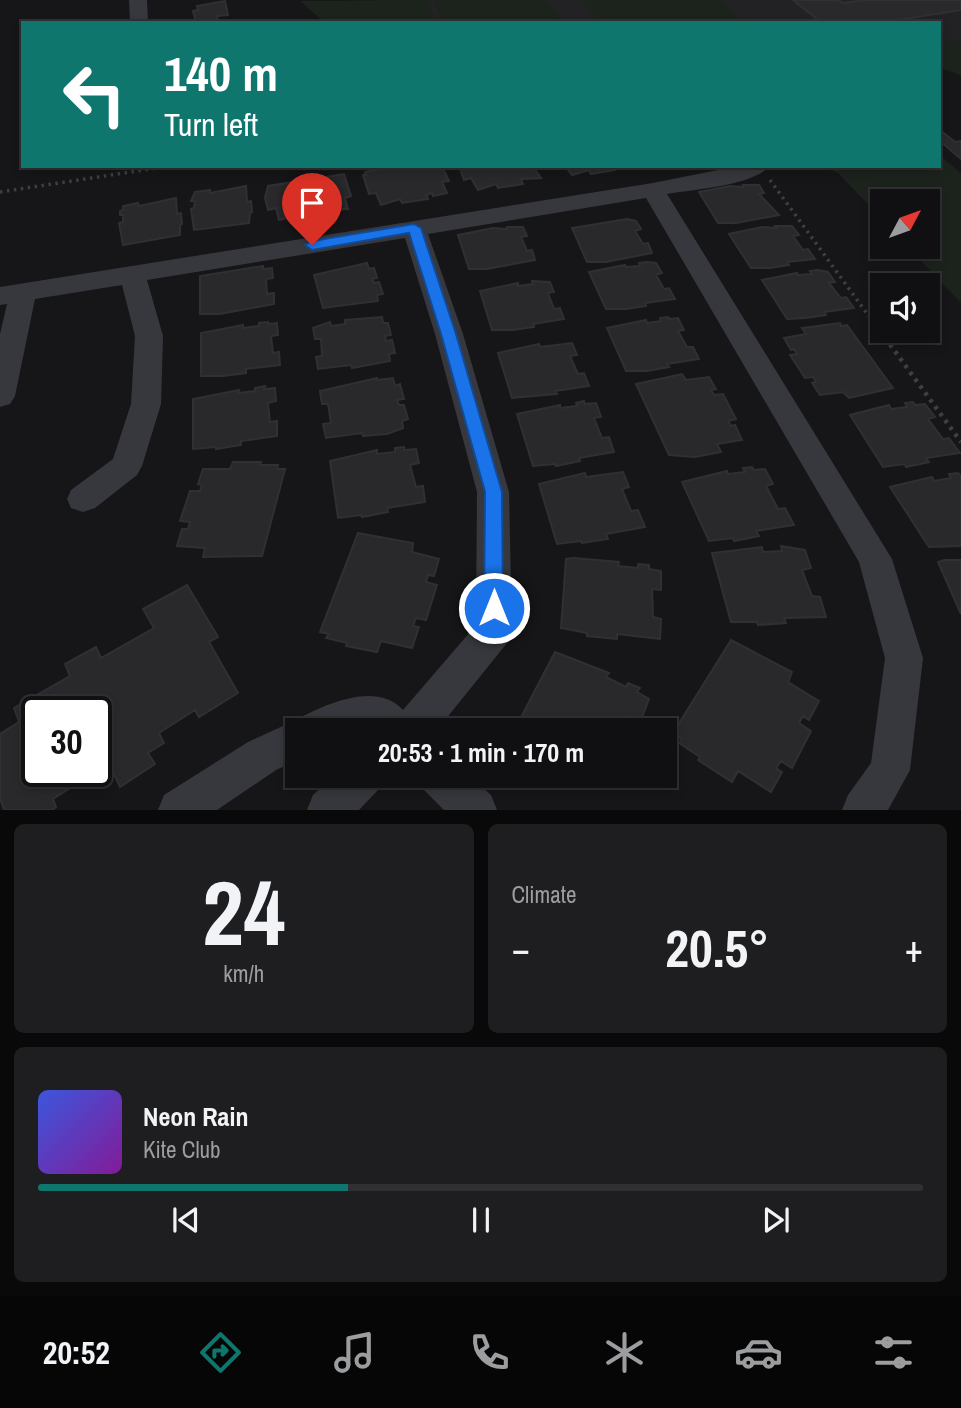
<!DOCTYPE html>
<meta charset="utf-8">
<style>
body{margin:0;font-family:"Archivo Narrow",sans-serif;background:#1e1e20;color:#f1f3f6;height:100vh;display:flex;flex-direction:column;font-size:26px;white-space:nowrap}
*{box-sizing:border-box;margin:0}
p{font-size:23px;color:#9c9d9f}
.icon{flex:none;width:38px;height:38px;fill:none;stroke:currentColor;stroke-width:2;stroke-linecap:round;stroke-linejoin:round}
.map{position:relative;height:810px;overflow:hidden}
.panel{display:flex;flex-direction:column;gap:14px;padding:14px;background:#09090a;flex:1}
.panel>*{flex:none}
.guide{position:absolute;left:21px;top:21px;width:920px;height:147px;border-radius:0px;box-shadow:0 4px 10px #0003,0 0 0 2px #303032;background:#0f766e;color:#fff;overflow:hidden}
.needle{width:46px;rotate:49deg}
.tools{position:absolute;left:870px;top:189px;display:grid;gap:14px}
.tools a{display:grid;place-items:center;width:70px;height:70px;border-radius:0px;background:#101012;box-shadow:0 4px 10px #0003,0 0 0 2px #303032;font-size:35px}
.speed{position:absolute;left:21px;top:696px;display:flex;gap:14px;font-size:35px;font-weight:700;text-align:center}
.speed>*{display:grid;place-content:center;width:91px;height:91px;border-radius:50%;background:#101012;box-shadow:0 4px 10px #0003,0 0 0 2px #303032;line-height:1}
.speed .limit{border:4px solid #111;border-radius:10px;background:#fff;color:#111}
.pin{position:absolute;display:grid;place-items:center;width:60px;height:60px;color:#fff;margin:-72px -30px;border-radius:50% 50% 50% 0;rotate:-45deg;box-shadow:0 0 7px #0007}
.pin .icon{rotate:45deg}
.me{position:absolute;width:77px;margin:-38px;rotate:0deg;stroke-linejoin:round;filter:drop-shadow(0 0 5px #0008)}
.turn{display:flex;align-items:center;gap:24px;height:147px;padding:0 28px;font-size:32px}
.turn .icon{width:91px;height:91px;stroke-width:2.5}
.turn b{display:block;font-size:49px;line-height:60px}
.big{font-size:52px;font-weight:800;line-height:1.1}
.panel .tile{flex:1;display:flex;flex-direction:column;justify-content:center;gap:10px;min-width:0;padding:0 24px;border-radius:10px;background:#1e1e20}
.panel .dial{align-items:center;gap:0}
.dial b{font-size:91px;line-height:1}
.song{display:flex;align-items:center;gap:21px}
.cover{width:84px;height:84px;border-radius:10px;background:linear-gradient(135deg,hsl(230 70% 55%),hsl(290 70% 35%))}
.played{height:7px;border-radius:4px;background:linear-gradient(90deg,#0f766e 35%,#303032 35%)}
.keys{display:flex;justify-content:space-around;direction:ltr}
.heat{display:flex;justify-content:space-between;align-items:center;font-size:38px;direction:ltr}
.panel .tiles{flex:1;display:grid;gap:14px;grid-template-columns:1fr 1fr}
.tile:last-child{grid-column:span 2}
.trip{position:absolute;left:285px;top:718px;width:392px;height:70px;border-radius:0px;background:#101012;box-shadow:0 4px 10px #0003,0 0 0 2px #303032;font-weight:800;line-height:70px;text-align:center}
.tabs{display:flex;height:112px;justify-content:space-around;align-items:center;background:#060607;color:#9c9d9f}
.tabs .icon{width:49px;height:49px}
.tabs .active{color:#0f766e}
.tabs b{font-size:32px;color:#f1f3f6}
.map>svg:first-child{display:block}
.built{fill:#222225}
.green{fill:#1c231d}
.building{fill:#29292c;stroke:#303034;stroke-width:2;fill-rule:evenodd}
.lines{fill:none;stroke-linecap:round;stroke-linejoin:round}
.path-far1{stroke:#3d3f44;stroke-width:3.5;stroke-dasharray:2.5 4.5;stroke-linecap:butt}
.path{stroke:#3d3f44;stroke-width:4.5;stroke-dasharray:3.5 5;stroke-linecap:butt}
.minor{fill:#37383d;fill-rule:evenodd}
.route{fill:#1a73e8;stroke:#114b97;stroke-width:2}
</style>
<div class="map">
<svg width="961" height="810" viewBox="0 0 961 810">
<rect width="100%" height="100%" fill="#161618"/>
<path class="built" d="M375,0H961V56L940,40V23H385Z"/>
<path class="green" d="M426,0L436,23H325L300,1Z
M433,0H547L562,23H443Z
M582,0H721L743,23H598Z
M961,39V75L940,68V42Z
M940,155L961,174V303L908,247H928V201H882V219L838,173L818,166H940Z"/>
<path class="building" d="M793,0H838L843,3L865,0H961V10L878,23H822Z
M225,1L228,15L217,16L218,20L196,23L193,11L198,10L197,6Z
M940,130L955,142L961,141V159L940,141Z
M397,166H442L449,181L442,182L447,193L433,196L432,193L426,195L428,199L402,203L400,199L381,205L376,193L369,194L363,175H366L365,172Z
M459,166H540L534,168L541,178L521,179L523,184L498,188L496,184L478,190L471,178L464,180Z
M565,166H613L615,170L591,174L589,170L572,175Z
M344,174L351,196L345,198L348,209L327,210L328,215L300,219L299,215L279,220L276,208L268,210L265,198L268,186Z
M743,185H759L764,193L759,194L779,215L736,223H718L699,192L730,186L744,187Z
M246,186L247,202L251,201L252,212L250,213L249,223L194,230L191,209L194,208L195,201H191L195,192L210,190V193Z
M176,198L177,214L181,213L182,224L180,225V235L123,245L119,223L123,222V215H120V211L123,210V206L138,203L139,206Z
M627,219L636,221L641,229L635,231L643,244L648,243L652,253L606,262H587L572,228Z
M775,226H792L799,235L793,236L803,250L808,249L815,259L787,262L789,265L770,268H751L729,234L762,227L777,228Z
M507,227H523L527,236L521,237L527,251L532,250L535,260L487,269H469L458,235L493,228L507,229Z
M647,262L656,263L662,273L656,275L664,289L669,288L675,299L645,303L646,306L626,309H606L589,272L625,265L626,267L640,266L639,263Z
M367,263L369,269L374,268L377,278L372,279L374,283L379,282L383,294L377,295L378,301L323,308L314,275Z
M263,266V269L272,268L273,278L266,279L267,294L274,293V304L220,314H200V276Z
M818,270L828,272L835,282L829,283L841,298L846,297L854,308L824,312L826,315L806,318L787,319L762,280L797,273L798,275L812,274L810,271Z
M532,281L550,282L554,292L548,293L554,309L560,308L564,319L533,324L534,327L513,330H492L480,291L518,283V286L533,284Z
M382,317L383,323H388L391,335L385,336L386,341L392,340L395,353L389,354L390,361L352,368L351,365L318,369L316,357L322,356L321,339H315L313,328L330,322L331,326L345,324V320Z
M668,317L669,319L678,318L684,330L678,331L687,347H693L699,359L667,364L669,367L647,371H626L607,328L646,320L647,323L661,321L660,318Z
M268,322V324L277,323L278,335L271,336L273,353L279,352L280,365L246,369V373L223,376H201V333L243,325V328L259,326V323Z
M840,323L841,326L847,325L893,388L849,398L843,392L820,395L812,383L816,382L813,377L805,378L790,355L797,354L794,349L791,350L784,338L806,334L802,328Z
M572,343L577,355L570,356L578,374L584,373L589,386L555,391L557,394L512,398L498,353L539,344L540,347Z
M682,374L686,380L709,377L716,389L711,390L714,395L723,394L736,419L728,421L731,426L735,425L742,440L717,444L721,452L695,457L669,455L636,384Z
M377,378V380L393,378L395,386L400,384L404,399L397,400L399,405H404L408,419L402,421L403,428L387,434L363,436L362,433L326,438L323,424L331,423L328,404H322L320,391Z
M265,386L264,389L275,388L276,401L268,403L270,422L277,421V436L241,441V445L216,449V447L193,449V399L239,390L238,393L255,391V388Z
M584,401L585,404L596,403L601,417L594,418L602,438L609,437L614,452L579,458L580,461L556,466L555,464L533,466L517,414L560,405V408L577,406L576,403Z
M913,402L915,405L925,404L935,417L928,419L943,439L949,438L960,453L926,458L929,462L906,467L905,464L883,467L850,415L889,405L891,409L907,407L905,403Z
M404,447V450L416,449L419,463L410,465L416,487L423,486L425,502L387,508L388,512L362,517L361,515L338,518L330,461L377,450V454L395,452V448Z
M233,462H261L260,465H278L277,469H285L262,556L203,557L205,548L177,546L182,529H188L190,522L180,521L190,491H200L202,485L198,484L203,469H230Z
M752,467L754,470L765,469L773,484L766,486L778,509L785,508L794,525L756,531L759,536L734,541L733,538L709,541L682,482L727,471L728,474L745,472L743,468Z
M623,472L629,487L622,489L631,511L638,510L645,527L606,534L608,539L582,543L581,541L557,544L539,484L585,473L586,477Z
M958,473L961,476V546L929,547L890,487L932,477L934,481L951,478L949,474Z
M358,533L413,543L412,552L439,559L434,576L428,575L426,582L437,585L426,620L416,618L413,626L419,627L412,648L381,641L377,652L346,646L347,643L326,638L329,634L320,632Z
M781,546L805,550L811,568L802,570L812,596L820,597L826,617L784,618L786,623L758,625L757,622H731L712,553L762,547L763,552L782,551Z
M573,558L619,562L618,566L638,568V564L649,565V569L661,571V590L652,589L653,617L661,619L660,639L617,634V639L587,636V633L561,628L566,559Z
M944,560H961V614L938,562Z
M187,585L218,637L209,642L238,693L199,717L195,710L159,733L164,743L148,753L155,764L120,787L114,774L96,784L92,774L53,799L56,807L52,810H4L0,798V734L19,722L14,708L70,676L65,664L96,647L101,658L154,628L143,609ZM37,712H96V772H37Z
M731,640L792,672L788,682L819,701L809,720L803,716L799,723L811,731L792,768L781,761L776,768L782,772L771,792L738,771L732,782L698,760L700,757L679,743L682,739L673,733Z
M555,652L609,673L606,677L626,687L628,683L640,688L637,692L649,699L641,720L631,716L626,730L523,728L524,726L518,723Z"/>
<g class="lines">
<path class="path-far1" d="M770,180L871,319
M0,192L170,166"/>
<path class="path" d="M870,317L961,442"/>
<path class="minor" d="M129,0H147L148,23H130Z
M738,166H769C756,185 690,190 667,194L892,559L923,658L910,770L888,810H842L848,795L871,763L885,658L859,562L646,198L428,234L463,334L509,492L512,631L507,643L437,730H298V760L276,770L217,810H158L164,795L248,742L298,719L301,721L303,716C331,702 378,682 403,710L476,625L477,492L435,334L405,238L147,280L163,336L161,404L142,466L137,475L95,508L83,512L71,508L67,499L71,490L113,459L131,404L135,336L122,285L35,299L15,396L10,404L0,407V334L7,304L0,305V287L653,183Z
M335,775H385L379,789L359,810H307L313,795Z
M417,775H468L491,795L497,810H444L423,789Z"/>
</g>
<path class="route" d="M414,224L421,228L456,334L502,492L503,608L501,615L494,617L487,615L484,608L485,492L441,334L409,233L312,250L305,245L312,241Z"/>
</svg>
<div class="tools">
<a><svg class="needle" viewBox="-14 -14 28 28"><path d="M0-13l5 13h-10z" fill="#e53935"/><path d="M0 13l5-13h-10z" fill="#9c9d9f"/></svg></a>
<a><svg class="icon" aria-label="sound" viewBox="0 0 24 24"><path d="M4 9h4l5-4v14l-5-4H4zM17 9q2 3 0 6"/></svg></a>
</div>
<div class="speed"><div class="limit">30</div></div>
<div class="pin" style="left:312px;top:245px;background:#d93025"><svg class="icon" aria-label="arrive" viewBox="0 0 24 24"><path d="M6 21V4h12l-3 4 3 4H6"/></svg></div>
<svg class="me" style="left:494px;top:608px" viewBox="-20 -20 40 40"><circle r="17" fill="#1a73e8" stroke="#fff" stroke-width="3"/><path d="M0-11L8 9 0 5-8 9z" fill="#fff"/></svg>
<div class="trip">20:53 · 1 min · 170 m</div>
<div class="guide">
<div class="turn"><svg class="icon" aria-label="left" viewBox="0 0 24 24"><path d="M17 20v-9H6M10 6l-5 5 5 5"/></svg><div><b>140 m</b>Turn left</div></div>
</div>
</div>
<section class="panel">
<div class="tiles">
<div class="tile dial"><b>24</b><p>km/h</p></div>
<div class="tile"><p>Climate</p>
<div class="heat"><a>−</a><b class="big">20.5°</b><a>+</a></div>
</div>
<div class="tile">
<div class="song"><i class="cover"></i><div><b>Neon Rain</b><p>Kite Club</p></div></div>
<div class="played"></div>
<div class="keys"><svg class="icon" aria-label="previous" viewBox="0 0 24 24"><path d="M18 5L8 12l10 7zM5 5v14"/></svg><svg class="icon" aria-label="pause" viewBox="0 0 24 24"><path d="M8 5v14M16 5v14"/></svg><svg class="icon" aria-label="next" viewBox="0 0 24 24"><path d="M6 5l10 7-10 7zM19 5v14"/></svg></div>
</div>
</div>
</section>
<nav class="tabs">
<b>20:52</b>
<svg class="icon active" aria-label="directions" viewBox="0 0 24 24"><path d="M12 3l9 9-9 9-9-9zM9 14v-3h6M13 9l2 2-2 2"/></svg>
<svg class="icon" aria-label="music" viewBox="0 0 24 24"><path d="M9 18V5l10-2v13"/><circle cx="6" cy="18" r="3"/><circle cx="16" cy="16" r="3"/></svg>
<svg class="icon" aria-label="phone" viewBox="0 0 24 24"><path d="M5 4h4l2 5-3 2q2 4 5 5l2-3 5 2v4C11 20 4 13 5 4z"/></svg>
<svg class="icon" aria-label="climate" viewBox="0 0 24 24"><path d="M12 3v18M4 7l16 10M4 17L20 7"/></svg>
<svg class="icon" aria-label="car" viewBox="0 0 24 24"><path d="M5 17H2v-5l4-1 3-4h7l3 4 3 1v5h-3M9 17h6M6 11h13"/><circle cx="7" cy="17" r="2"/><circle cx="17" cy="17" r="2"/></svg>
<svg class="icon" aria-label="filters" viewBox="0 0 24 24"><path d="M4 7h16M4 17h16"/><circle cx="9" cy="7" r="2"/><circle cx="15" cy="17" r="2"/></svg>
</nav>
